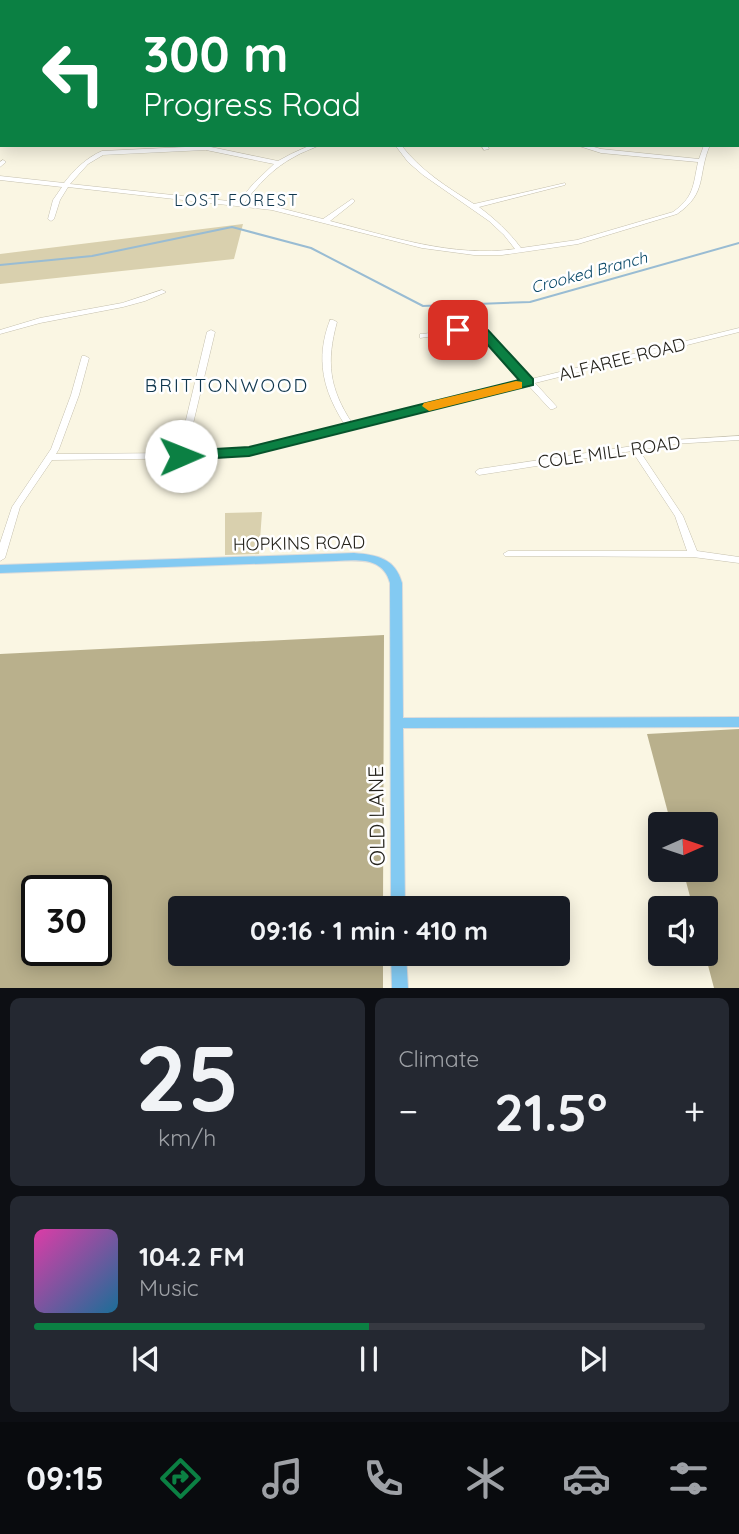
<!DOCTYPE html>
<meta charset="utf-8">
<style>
body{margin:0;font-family:Quicksand,sans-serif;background:#242831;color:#f1f3f6;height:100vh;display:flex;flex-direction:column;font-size:26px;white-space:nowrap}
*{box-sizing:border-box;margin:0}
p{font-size:23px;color:#9ea1a6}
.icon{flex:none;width:38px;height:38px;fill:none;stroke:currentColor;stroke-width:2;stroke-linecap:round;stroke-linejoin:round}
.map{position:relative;height:988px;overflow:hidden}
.sheet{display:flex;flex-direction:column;gap:10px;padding:10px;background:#0d0f14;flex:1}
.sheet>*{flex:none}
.hud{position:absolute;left:0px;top:0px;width:740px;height:147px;box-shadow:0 4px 18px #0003;background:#0b8043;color:#fff;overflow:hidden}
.needle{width:46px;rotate:87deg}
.controls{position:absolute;left:648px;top:812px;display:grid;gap:14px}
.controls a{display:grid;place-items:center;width:70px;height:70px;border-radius:7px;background:#171b24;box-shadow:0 4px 18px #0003;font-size:35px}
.speed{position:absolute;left:21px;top:875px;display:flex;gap:14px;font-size:35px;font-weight:700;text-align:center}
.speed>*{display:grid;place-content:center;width:91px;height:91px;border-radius:50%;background:#171b24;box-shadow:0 4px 18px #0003;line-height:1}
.speed .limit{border:4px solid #111;border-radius:10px;background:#fff;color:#111}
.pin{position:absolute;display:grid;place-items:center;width:60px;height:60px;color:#fff;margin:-30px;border-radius:14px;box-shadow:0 4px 10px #0006}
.me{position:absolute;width:77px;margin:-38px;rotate:89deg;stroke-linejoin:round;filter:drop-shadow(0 0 5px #0008)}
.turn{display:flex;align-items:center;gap:24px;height:147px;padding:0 28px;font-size:32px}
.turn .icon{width:91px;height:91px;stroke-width:2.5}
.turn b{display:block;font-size:49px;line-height:60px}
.big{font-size:52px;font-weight:700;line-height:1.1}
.sheet .card{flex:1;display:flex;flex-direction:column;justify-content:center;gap:10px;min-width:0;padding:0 24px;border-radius:10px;background:#242831}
.sheet .dial{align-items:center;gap:0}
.dial b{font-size:91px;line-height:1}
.song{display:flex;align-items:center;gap:21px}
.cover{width:84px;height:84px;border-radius:10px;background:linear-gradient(135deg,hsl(320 70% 55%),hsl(200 70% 35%))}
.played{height:7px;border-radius:4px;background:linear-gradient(90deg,#0b8043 50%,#363941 50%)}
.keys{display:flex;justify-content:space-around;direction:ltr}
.heat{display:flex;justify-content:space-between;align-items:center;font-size:38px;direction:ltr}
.sheet .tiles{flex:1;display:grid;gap:10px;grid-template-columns:1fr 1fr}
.card:last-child{grid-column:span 2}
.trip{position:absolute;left:168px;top:896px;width:402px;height:70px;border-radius:7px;background:#171b24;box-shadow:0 4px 18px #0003;font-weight:700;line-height:70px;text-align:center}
.tabs{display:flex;height:112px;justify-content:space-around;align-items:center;background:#090b0e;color:#9ea1a6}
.tabs .icon{width:49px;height:49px}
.tabs .selected{color:#0b8043}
.tabs b{font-size:32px;color:#f1f3f6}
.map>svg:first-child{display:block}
.green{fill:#d9d0ae}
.forest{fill:#b9b08c;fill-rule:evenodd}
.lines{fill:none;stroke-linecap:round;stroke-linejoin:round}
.stream{stroke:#99bcd3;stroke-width:2}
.minor-casing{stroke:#c5c0ae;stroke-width:1}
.major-casing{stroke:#dcdcdb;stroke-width:2}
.minor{fill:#fff;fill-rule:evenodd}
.major{fill:#83caf2;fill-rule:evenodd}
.route{fill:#0b8043;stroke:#07532c;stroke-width:2}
.slow{fill:#f59e0b}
.labels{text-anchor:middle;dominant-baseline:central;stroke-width:5;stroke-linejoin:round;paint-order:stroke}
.far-neighbourhood-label{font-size:16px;letter-spacing:2px;fill:#10374e;stroke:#fff}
.far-water-label{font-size:16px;font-style:italic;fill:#064666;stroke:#fff}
.street-label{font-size:18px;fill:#26241d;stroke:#fff}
.neighbourhood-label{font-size:19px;letter-spacing:2px;fill:#10374e;stroke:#fff}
.near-street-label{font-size:21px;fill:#26241d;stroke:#fff}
</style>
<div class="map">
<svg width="739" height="988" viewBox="0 0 739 988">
<rect width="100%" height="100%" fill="#faf6e3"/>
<path class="green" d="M243,224L234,259L0,284V254Z
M262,512L259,554L225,555V513Z"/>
<path class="forest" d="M384,635L383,908H180V954H383V988H0V654ZM37,891H96V950H37Z
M739,729V988H714L705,954V908H693L683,870H705V824H671L647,734Z"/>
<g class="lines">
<path class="stream" d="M0,265L92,256L232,227L311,248L423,306L530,302L739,243"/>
<g class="minor-casing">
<path id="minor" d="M106,0H110V2H106Z
M318,0H322L323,2H319Z
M457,0H462L463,2H458Z
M646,0H650L649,2H645Z
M718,0H723L721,2H716Z
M0,38H2V40H0Z
M738,52H739V56L738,55Z
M738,73H739V77H738Z
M0,93H2V97H0Z
M738,113H739V117H738Z
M311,145H320C312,149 302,152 294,157C273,168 258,185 244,203L272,206L323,219L352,199L354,200V202L330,221C389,236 453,258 515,249L504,235L489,221L423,175L408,162L395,145H401C421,171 447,187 474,204L565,183V185L479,207C495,219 509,232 521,248L577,240L673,212C694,197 693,186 698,162L601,153L576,145H587L601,149L699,159L704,145H710C697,175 708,193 677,214L578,244L502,255H474L422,248L272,210L68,187L60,200L54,219L51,221L48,219L53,200L62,187L0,180V176L64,183C74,170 86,158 102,151L206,146L278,161L291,154ZM206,150L274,164L254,183L238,202L70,184L88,164L103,155Z
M481,145H487L489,149L484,150Z
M3,160L6,162L0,167V162Z
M162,290L166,292L164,293L145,301L123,307L40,323L0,334V330L40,318L122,303Z
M330,320H333L337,322C326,362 329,388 352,423L524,381L481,334L468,331L420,338V334H423L468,327L486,330L531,379L739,328V332L535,383L557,407L553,409H550L528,385L249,454L219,458L52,460L20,507L5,558L0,561V543L12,507L51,449L71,395L82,356H85L89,358L79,395L59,449L56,454L178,453L207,332L211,330L215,332L186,453L219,452L249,448L345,425C323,391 315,359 330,320Z
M739,436V440L673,444L639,450L683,516L697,551L739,557V563L693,557L505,556L503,554L508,551H687L675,516L632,451L479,475L475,472L479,469L673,440Z"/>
</g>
<g class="major-casing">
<path id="major" d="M354,553C377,555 395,558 402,583L403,718L739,717V727L403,728L405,908H391L390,583C383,557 358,560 336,561L0,573V565Z
M391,954H406L408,988H392Z"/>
</g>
<use href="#minor" class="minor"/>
<use href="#major" class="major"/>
</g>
<path class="route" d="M475,325L488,330L533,379V385L249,456L181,460L173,456L181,451L249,447L519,380L479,335L458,334L451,330L458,326Z"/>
<path class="slow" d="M516,381L522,382V388L429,411L422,406L424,403Z"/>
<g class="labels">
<g class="far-neighbourhood-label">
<text x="237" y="200">LOST FOREST</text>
</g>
<g class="far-water-label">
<text transform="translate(589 272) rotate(-15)">Crooked Branch</text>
</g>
<g class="street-label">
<text transform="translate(622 359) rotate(-14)">ALFAREE ROAD</text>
<text transform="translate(609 452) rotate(-8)">COLE MILL ROAD</text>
<text transform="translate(299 543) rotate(-1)">HOPKINS ROAD</text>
</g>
<g class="neighbourhood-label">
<text x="227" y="385">BRITTONWOOD</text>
</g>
<g class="near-street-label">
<text transform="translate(376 816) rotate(-91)">OLD LANE</text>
</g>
</g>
</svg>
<div class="controls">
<a><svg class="needle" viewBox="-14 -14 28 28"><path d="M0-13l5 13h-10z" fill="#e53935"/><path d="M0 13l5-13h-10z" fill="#9ea1a6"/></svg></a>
<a><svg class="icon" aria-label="sound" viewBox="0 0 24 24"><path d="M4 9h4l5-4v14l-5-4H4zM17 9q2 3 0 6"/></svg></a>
</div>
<div class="speed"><div class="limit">30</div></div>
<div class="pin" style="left:458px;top:330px;background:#d93025"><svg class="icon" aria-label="arrive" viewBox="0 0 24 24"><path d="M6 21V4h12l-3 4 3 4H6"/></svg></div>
<svg class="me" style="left:181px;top:456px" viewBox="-20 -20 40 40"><circle r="19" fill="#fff"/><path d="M0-13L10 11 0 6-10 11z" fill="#0b8043"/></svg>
<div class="trip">09:16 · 1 min · 410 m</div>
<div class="hud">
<div class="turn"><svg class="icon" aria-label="left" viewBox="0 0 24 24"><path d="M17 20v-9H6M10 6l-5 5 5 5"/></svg><div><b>300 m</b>Progress Road</div></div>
</div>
</div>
<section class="sheet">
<div class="tiles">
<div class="card dial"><b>25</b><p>km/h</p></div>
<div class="card"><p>Climate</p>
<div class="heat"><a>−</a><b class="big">21.5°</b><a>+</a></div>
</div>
<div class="card">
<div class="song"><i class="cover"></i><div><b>104.2 FM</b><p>Music</p></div></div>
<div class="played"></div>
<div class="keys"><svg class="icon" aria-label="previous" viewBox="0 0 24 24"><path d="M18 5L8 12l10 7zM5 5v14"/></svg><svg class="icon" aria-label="pause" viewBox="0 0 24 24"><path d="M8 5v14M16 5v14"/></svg><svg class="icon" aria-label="next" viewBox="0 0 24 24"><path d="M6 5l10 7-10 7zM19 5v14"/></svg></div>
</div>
</div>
</section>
<nav class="tabs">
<b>09:15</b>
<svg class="icon selected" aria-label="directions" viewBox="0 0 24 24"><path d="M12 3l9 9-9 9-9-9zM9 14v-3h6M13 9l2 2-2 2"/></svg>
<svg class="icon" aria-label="music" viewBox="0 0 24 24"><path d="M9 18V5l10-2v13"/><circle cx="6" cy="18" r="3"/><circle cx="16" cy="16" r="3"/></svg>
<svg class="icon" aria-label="phone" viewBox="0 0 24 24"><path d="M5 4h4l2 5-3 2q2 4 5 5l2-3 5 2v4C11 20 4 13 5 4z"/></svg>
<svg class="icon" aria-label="climate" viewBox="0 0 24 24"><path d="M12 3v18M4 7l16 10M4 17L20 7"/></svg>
<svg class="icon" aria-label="car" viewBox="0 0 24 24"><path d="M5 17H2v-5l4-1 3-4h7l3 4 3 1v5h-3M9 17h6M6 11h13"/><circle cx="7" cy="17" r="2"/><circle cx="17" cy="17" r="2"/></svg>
<svg class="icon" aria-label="filters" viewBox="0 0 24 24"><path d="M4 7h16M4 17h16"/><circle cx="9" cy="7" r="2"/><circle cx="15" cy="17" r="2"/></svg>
</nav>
